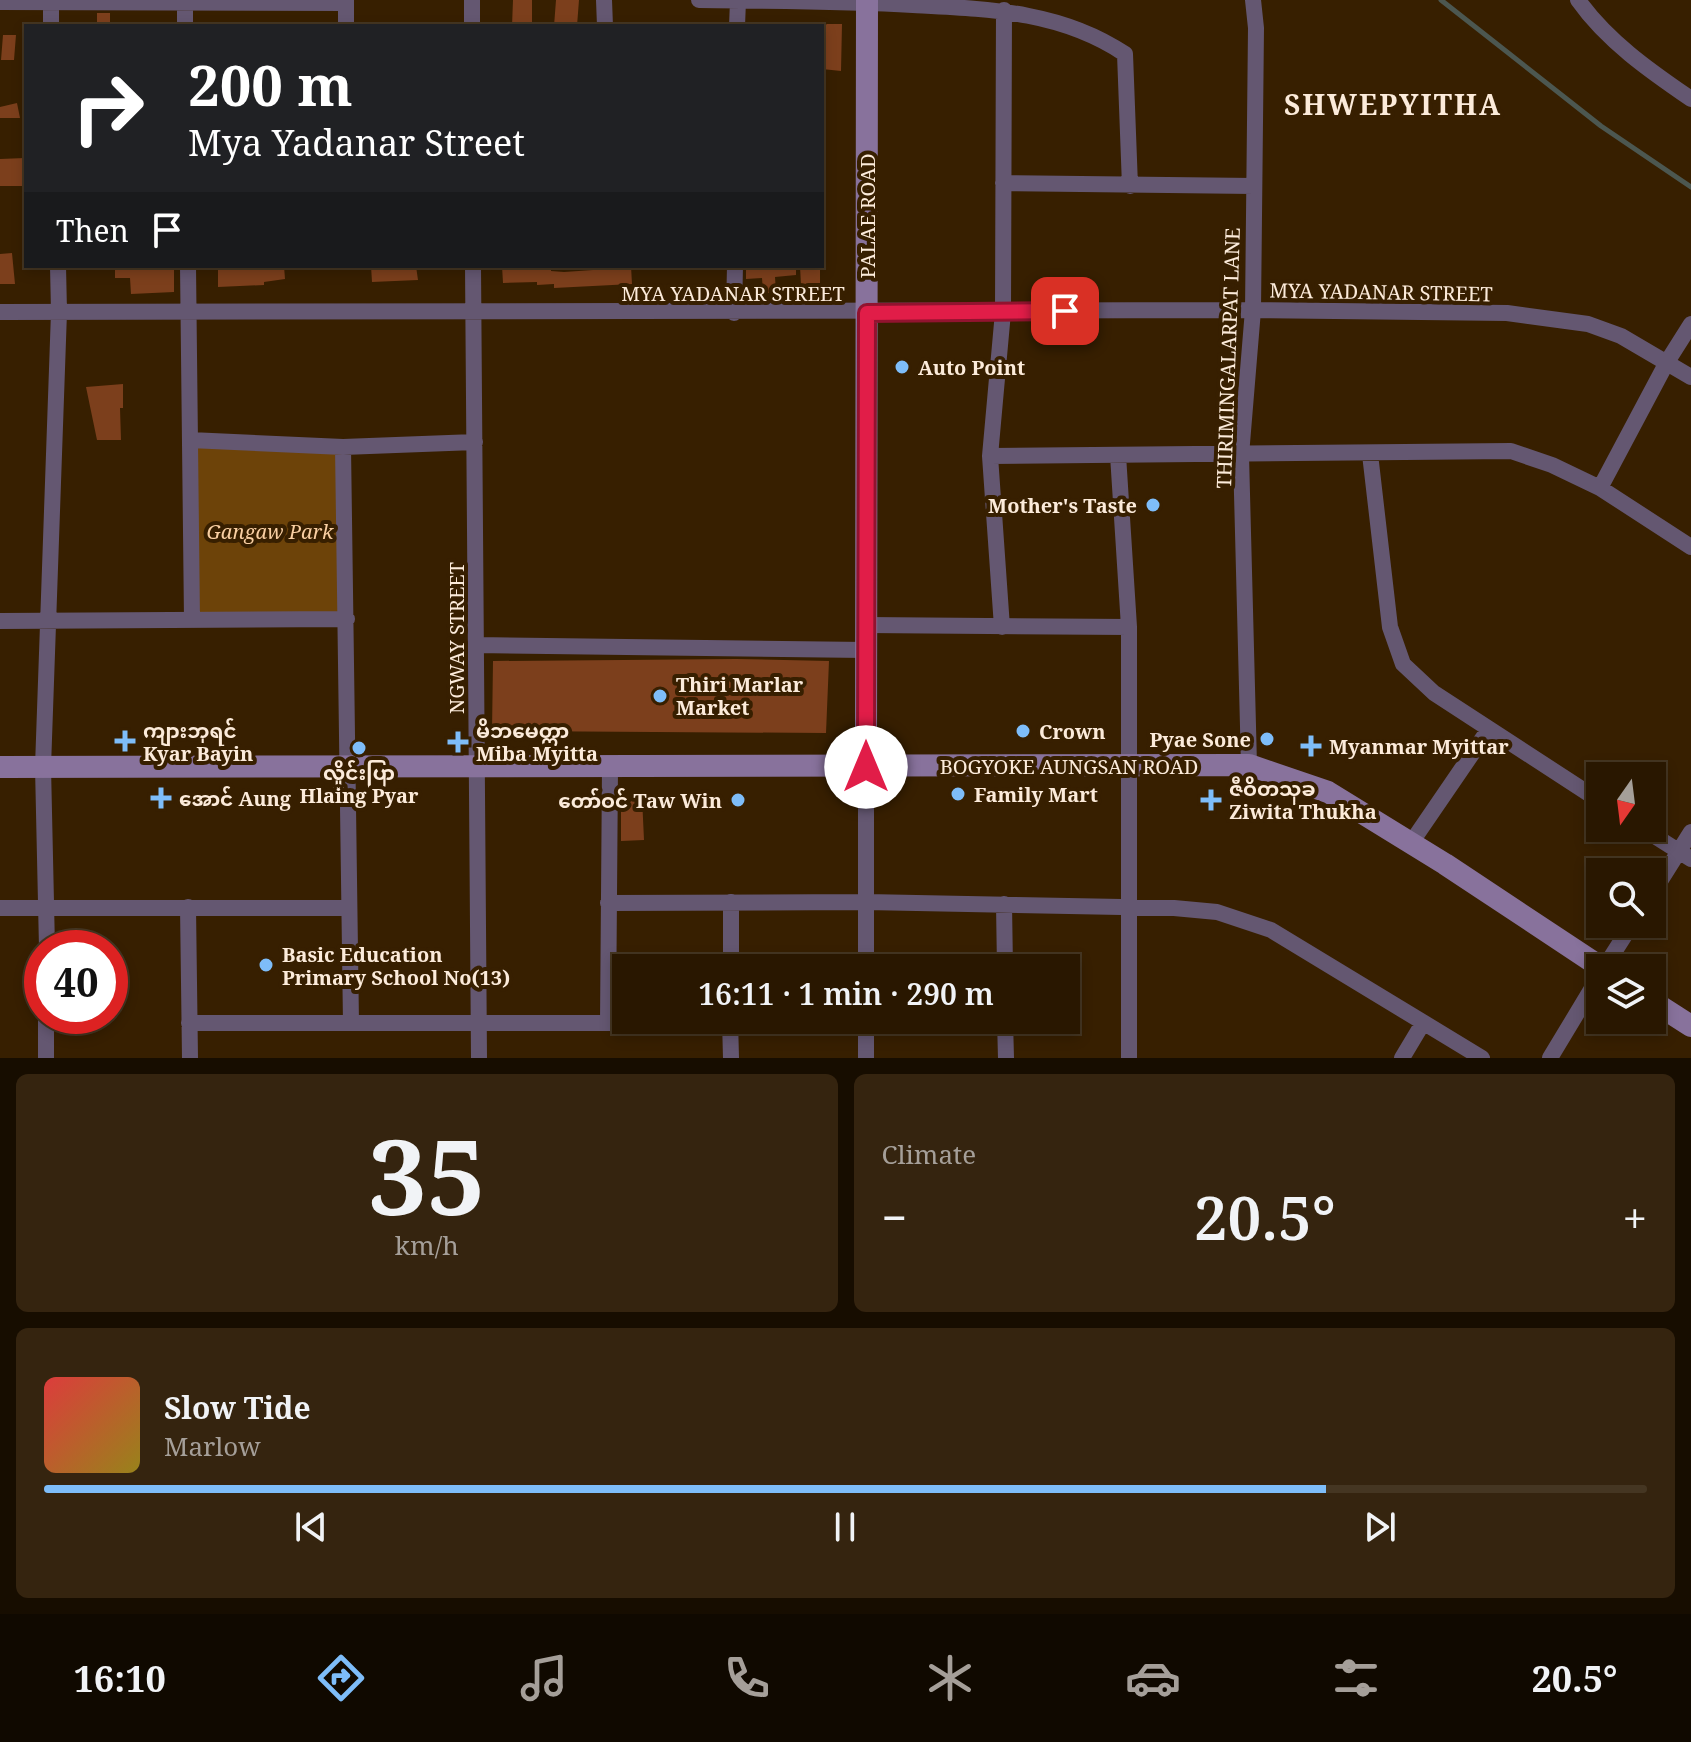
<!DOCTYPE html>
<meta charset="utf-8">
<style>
body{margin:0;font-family:"Noto Serif","Noto Sans Myanmar",serif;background:#35240f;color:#f1f3f6;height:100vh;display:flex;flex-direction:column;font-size:30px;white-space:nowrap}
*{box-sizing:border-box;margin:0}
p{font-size:26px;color:#a59f99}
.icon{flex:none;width:44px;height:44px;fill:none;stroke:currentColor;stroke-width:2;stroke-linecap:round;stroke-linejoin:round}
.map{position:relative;height:1058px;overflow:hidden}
.panel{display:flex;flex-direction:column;gap:16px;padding:16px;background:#170d00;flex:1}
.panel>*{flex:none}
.banner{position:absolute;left:24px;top:24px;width:800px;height:244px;border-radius:0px;box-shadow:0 4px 12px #0003,0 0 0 2px #453622;background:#202124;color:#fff;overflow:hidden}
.needle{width:52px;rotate:194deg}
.fabs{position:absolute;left:1586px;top:762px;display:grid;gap:16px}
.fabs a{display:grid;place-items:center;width:80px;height:80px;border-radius:0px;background:#291700;box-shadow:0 4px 12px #0003,0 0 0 2px #453622;font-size:40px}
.speed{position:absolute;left:24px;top:930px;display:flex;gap:16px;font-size:40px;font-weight:700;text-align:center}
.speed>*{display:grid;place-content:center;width:104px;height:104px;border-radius:50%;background:#291700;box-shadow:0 4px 12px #0003,0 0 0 2px #453622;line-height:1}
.speed .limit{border:12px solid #d22;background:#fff;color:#111}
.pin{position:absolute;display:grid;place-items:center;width:68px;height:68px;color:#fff;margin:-34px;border-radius:16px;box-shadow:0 4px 12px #0006}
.me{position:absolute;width:88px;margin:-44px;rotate:0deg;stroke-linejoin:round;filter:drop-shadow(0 0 6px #0008)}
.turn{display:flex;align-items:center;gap:28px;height:168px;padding:0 32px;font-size:36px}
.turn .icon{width:104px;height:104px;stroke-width:2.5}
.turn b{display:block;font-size:56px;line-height:68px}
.then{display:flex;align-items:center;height:76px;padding:0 32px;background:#0003;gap:16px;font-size:30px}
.big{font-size:60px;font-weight:600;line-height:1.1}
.panel .widget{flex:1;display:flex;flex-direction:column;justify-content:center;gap:12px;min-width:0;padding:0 28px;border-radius:12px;background:#35240f}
.panel .dial{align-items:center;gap:0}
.dial b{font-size:104px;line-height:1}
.song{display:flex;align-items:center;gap:24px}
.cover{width:96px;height:96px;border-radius:12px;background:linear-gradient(135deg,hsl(0 70% 55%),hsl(50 70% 35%))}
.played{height:8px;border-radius:4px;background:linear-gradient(90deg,#7ebdf9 80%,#453622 80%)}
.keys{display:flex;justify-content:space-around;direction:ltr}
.heat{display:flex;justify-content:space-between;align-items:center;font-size:44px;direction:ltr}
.panel .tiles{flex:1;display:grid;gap:16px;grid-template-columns:1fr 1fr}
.widget:last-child{grid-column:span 2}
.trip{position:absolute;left:612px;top:954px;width:468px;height:80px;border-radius:0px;background:#291700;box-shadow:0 4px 12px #0003,0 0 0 2px #453622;font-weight:600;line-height:80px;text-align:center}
.dock{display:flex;height:128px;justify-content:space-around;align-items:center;background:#100900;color:#a59f99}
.dock .icon{width:56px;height:56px}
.dock .on{color:#7ebdf9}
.dock b{font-size:36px;color:#f1f3f6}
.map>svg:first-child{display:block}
.green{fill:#6d4309}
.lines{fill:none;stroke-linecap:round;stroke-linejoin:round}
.stream{stroke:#4c5750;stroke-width:5}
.building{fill:#7c3f1c}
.street{stroke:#645771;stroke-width:16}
.secondary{stroke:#88729c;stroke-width:22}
.route-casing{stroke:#92132f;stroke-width:20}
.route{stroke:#e11d48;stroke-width:14}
.poi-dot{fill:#7ebdf9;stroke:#371f00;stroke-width:3}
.labels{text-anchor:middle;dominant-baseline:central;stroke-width:8;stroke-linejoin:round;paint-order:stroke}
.street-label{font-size:20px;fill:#fcebda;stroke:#371f00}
.poi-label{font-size:20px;font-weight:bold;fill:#fcebda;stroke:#371f00;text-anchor:start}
.park-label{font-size:20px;font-style:italic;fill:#f9cfa2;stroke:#371f00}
.district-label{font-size:28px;font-weight:bold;letter-spacing:2px;fill:#fcebda;stroke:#371f00}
</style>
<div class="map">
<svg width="1691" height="1058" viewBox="0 0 1691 1058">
<rect width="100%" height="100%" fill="#371f00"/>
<path class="green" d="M196,446L343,447L344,616H196Z"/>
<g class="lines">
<path class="stream" d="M1441,0L1601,126L1691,187"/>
</g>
<path class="building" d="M513,0H532V26H512Z
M556,0H579L577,26H554Z
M97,13H110V26H97Z
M827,24H842L841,71L822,69V27Z
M3,35H16L14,60H1Z
M17,103L20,118H0V107Z
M25,158L23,186H0V159Z
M12,253L15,284H0V254Z
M115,266L174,268V292L131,294L130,278H115Z
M218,266H284L285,279L264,282V285L218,287Z
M371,266H416L418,280L372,282Z
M502,266H551V271L564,272L593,270V266H631L632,284L554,288V284L537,285V282L503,283Z
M746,266H796V275L775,277L776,293H763L762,278L746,279Z
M800,266H820V283L801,285Z
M123,384V408H120L121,440H97L86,387Z
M736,659L829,661L826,733L492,731L493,661Z
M642,797L644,840L621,841V798Z"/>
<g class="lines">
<path class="street" d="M51,0V26
M346,0V26
M472,0V26
M604,0L605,26
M699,0C770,1 842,1 913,5C988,9 1061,11 1125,54L1130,186
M1578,0C1607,41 1650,71 1691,99
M0,2L346,3
M185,3V26
M737,26L738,1
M1003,183L1254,186
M188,266L192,620
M473,266L479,1058
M0,312L1253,310L1507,313L1588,324L1621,336L1691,377
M734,313L735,266
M190,440L343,447L475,442
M343,447L351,1023
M1370,454L1390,627L1403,664L1434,693L1600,801
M1118,455L1129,627V1058
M990,456L1511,451L1552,465L1600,488L1691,547
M1600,488L1667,362L1691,324
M0,621L347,619
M866,625L1129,627
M1002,627L990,456L1003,312L1004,10
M476,645L866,650
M1249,765L1241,455L1253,310L1256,28L1253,0
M1642,828L1691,859
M1411,843L1489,729
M1652,894L1691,832
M608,903L866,902L1174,908L1217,912L1271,930L1482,1058
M1004,904L1005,968
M188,907L190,1058
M0,908H349
M47,948L43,767L59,312L58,266
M731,968V902
M866,968V767
M1604,968L1632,924
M730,1020L731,1058
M866,1020V1058
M1005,1020L1006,1058
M189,1023H730
M608,1023L610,767
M46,1058V1016
M1402,1058L1423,1023
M1550,1058L1600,975"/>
<path class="secondary" d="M0,767L1249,765L1328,792L1445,864L1602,968
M866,767L867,0
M1652,1001L1691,1026"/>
</g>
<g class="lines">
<g class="route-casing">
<path id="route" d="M866,767L867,313L1065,311"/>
</g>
<use href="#route" class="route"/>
</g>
<g class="poi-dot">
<circle cx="902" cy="367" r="8"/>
<circle cx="1153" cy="505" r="8"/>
<circle cx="660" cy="696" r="8"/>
<circle cx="1023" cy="731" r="8"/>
<circle cx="1267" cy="739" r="8"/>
<path d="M121 729h8v8h8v8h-8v8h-8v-8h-8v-8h8z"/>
<path d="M454 730h8v8h8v8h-8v8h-8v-8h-8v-8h8z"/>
<path d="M1307 734h8v8h8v8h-8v8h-8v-8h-8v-8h8z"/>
<circle cx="359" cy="748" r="8"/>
<circle cx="958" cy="794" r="8"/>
<path d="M157 786h8v8h8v8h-8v8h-8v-8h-8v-8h8z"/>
<circle cx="738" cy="800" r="8"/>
<path d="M1207 788h8v8h8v8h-8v8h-8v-8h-8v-8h8z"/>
<circle cx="266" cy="965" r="8"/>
</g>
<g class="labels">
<g class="street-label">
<text transform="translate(867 216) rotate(-90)">PALAE ROAD</text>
<text transform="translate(1381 292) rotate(1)">MYA YADANAR STREET</text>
<text x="733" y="293">MYA YADANAR STREET</text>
<text transform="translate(1228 358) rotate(-88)">THIRIMINGALARPAT LANE</text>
<text transform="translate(456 638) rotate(-90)">NGWAY STREET</text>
<text x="1069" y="766">BOGYOKE AUNGSAN ROAD</text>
</g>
<g class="poi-label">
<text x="918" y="367">Auto Point</text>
<text x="1137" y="505" text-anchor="end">Mother's Taste</text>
<text x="676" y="684">Thiri Marlar<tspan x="676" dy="23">Market</tspan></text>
<text x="143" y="730">ကျားဘုရင်<tspan x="143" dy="23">Kyar Bayin</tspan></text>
<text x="476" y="730">မိဘမေတ္တာ<tspan x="476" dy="23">Miba Myitta</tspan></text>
<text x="1039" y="731">Crown</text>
<text x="1251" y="739" text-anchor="end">Pyae Sone</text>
<text x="1329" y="746">Myanmar Myittar</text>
<text x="359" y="772" text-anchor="middle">လှိုင်းပြာ<tspan x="359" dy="23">Hlaing Pyar</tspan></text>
<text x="1229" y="788">ဇီဝိတသုခ<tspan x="1229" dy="23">Ziwita Thukha</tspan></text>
<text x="974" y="794">Family Mart</text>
<text x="179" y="798">အောင် Aung</text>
<text x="722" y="800" text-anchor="end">တော်ဝင် Taw Win</text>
<text x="282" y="954">Basic Education<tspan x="282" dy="23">Primary School No(13)</tspan></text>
</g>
<g class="park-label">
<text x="270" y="531">Gangaw Park</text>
</g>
<g class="district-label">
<text x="1393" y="104">SHWEPYITHA</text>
</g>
</g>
</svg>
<div class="fabs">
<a><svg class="needle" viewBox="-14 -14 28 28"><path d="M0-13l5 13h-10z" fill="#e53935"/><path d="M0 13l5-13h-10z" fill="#a59f99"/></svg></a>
<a><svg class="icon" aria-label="search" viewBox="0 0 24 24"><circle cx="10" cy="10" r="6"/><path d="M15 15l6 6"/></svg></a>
<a><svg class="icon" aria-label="layers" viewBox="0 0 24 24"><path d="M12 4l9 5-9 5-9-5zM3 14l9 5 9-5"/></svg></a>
</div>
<div class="speed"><div class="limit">40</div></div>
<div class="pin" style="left:1065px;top:311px;background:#d93025"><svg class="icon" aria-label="arrive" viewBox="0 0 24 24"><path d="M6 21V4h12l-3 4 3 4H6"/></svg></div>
<svg class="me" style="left:866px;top:767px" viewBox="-20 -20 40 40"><circle r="19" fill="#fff"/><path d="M0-13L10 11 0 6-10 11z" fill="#e11d48"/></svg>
<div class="trip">16:11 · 1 min · 290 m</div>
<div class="banner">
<div class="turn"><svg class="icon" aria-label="right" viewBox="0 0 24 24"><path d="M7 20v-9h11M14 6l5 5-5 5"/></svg><div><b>200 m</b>Mya Yadanar Street</div></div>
<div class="then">Then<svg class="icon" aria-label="arrive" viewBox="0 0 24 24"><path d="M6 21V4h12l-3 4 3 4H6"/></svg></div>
</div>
</div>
<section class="panel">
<div class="tiles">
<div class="widget dial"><b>35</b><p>km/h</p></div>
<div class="widget"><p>Climate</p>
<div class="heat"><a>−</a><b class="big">20.5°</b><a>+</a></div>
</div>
<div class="widget">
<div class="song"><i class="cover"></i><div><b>Slow Tide</b><p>Marlow</p></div></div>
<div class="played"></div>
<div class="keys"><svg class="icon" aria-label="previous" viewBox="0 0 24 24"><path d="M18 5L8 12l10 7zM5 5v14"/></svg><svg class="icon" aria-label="pause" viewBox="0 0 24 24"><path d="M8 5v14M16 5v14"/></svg><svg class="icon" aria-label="next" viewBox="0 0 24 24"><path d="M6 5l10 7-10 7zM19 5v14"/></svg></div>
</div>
</div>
</section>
<nav class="dock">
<b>16:10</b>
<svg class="icon on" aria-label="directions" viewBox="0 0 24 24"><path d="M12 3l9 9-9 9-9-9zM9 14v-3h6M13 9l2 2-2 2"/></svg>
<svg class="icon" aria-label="music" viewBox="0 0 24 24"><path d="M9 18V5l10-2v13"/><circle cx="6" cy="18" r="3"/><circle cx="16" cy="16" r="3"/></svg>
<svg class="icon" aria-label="phone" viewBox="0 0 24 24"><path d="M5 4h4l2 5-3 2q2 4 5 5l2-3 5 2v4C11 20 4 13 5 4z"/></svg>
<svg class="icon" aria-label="climate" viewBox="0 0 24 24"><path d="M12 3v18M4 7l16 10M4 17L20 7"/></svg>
<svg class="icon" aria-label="car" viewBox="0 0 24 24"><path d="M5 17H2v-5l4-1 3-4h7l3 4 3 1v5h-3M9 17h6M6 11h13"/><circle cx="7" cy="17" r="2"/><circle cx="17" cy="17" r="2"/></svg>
<svg class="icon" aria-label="filters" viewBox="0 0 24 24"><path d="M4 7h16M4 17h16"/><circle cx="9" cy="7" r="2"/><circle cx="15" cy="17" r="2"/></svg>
<b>20.5°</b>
</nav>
